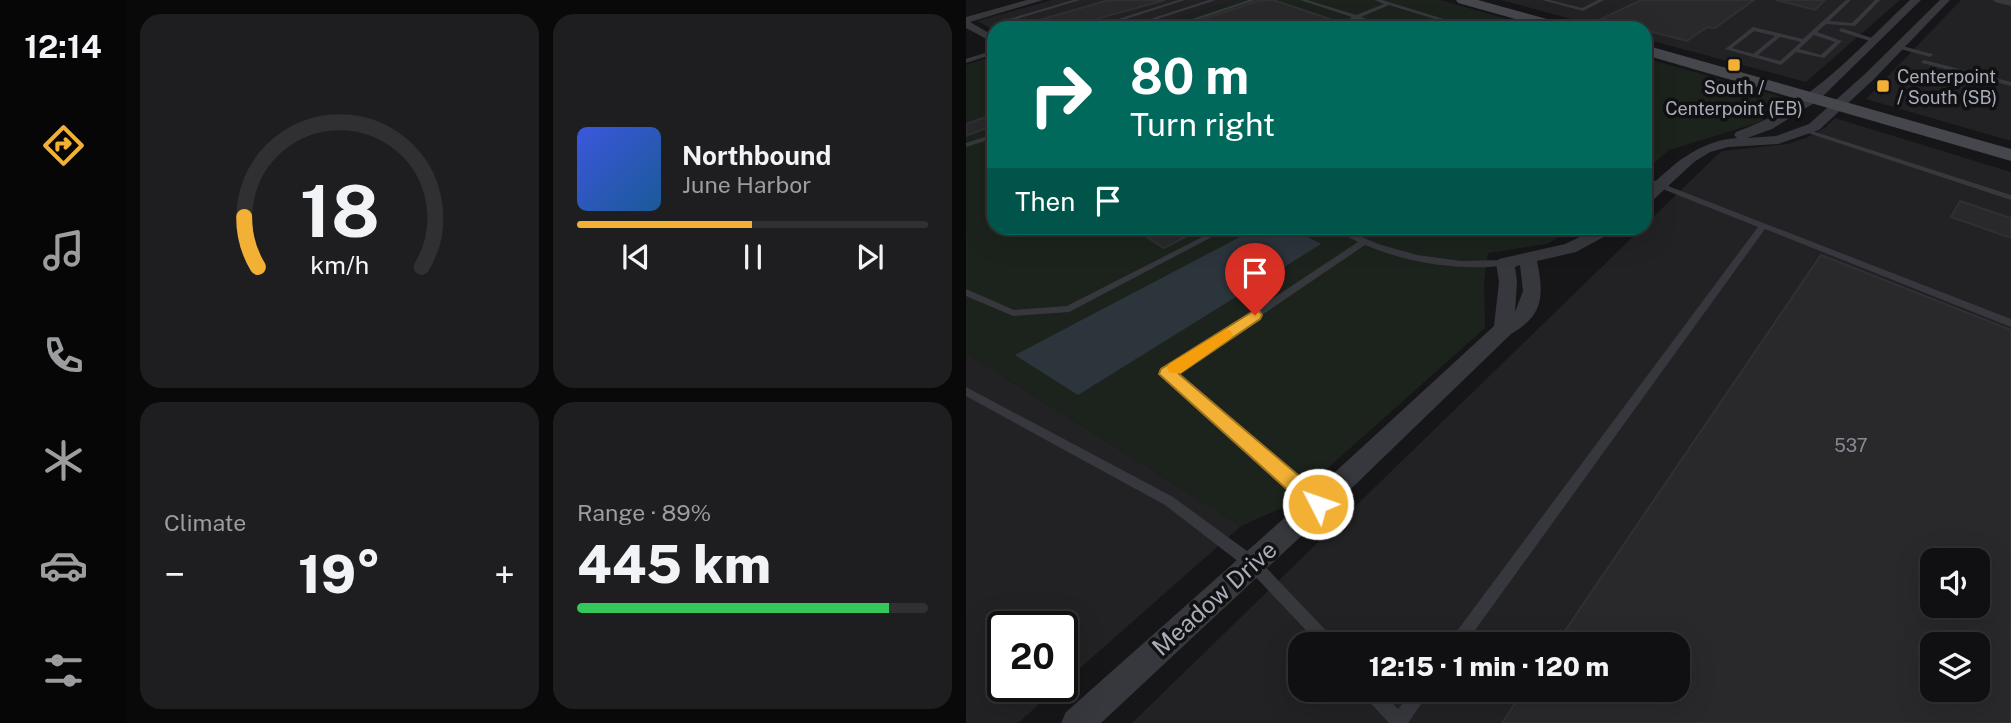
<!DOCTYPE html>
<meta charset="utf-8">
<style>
body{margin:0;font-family:"Public Sans",sans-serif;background:#1e1e20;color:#f1f3f6;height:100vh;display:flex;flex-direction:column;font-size:26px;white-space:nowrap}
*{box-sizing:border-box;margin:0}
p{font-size:23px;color:#9c9d9f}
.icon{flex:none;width:38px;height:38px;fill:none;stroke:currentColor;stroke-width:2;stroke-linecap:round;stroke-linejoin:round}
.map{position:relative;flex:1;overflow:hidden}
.sheet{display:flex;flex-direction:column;gap:14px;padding:14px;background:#09090a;width:840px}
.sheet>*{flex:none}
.banner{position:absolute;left:21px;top:21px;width:665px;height:214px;border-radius:21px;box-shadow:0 7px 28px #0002,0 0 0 2px #303032;background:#00695c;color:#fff;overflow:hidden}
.controls{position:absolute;left:954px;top:548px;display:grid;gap:14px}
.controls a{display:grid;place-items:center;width:70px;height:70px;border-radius:14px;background:#101012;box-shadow:0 7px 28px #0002,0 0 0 2px #303032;font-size:35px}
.speed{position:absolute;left:21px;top:611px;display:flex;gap:14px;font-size:35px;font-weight:700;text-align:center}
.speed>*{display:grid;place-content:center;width:91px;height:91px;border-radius:50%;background:#101012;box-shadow:0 7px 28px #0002,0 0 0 2px #303032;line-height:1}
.speed .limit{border:4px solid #111;border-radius:10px;background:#fff;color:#111}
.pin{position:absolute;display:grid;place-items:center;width:60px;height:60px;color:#fff;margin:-72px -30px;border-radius:50% 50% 50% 0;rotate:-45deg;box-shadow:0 0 7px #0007}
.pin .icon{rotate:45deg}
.me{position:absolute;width:77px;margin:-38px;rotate:311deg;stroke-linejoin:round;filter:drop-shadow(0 0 5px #0008)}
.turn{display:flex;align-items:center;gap:24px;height:147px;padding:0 28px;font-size:32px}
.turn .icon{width:91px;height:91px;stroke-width:2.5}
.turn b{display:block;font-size:49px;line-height:60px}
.then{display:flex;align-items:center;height:66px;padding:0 28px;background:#0003;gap:14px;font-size:26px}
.big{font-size:52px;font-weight:800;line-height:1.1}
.sheet .widget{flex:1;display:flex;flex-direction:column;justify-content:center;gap:10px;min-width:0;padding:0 24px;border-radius:21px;background:#1e1e20}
.sheet .dial{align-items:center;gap:0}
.dial svg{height:182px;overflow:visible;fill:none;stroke:#303032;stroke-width:7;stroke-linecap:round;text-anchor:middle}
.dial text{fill:#f1f3f6;stroke:none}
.song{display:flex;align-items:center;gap:21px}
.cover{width:84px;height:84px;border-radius:10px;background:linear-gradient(135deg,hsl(230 70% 55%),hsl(210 70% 35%))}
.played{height:7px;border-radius:4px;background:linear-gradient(90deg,#f2b134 50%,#303032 50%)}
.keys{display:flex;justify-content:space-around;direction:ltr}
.heat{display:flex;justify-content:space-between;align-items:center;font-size:38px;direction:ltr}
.charge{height:10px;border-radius:5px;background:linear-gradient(90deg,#34c759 89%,#303032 0)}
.sheet .tiles{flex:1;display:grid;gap:14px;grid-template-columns:repeat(2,1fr)}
.trip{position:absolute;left:322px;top:632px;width:402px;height:70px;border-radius:21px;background:#101012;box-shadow:0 7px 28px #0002,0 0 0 2px #303032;font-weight:800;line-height:70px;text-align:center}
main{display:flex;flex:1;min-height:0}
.dock{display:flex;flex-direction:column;width:126px;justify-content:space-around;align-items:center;background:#060607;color:#9c9d9f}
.dock .icon{width:49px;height:49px}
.dock .current{color:#f2b134}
.dock b{font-size:32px;color:#f1f3f6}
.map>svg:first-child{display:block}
.built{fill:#222225;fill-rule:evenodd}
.green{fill:#1c231d}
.water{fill:#2c353c}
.building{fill:#29292c;stroke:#303034;stroke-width:2;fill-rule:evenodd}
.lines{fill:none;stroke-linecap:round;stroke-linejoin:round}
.lane{fill:#37383d;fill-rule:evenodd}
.street{fill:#37383d;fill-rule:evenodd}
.secondary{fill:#45474d;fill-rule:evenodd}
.route{fill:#f2b134;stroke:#9d7322;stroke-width:2}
.slow{fill:#f59e0b}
.poi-dot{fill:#f2b134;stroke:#111113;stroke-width:2.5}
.labels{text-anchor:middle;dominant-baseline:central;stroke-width:7;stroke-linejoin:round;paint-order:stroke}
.far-poi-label{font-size:18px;fill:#a8adb8;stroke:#111113;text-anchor:start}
.number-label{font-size:18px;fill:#888b94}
.near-street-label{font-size:24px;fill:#a8adb8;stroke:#111113}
</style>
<main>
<nav class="dock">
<b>12:14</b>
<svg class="icon current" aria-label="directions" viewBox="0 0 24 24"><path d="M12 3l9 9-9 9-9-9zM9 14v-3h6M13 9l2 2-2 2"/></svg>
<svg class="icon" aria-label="music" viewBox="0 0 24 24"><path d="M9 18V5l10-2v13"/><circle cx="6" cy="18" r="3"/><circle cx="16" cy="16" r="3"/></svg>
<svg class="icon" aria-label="phone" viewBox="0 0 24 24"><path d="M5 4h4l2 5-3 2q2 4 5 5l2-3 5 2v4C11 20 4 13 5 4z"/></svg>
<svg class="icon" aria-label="climate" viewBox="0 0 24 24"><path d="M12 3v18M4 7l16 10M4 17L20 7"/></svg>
<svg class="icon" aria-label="car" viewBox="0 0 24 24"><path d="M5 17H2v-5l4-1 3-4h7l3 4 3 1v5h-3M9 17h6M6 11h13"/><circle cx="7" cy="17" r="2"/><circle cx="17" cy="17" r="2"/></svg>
<svg class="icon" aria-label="filters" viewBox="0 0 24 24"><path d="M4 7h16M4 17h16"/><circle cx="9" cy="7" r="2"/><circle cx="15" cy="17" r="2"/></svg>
</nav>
<section class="sheet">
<div class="tiles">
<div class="widget dial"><svg viewBox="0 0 100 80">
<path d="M14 69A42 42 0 1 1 86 69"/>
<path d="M14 69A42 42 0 0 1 8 47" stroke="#f2b134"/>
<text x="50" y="56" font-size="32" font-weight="700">18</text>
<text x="50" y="72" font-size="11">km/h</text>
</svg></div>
<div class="widget">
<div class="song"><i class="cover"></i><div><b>Northbound</b><p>June Harbor</p></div></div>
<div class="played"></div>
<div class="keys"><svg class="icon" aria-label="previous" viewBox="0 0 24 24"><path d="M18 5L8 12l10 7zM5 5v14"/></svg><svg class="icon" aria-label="pause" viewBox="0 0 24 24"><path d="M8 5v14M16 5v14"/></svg><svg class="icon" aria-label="next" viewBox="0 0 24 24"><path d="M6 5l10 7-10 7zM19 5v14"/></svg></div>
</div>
<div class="widget"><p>Climate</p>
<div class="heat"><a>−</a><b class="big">19°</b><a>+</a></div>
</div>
<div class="widget"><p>Range · 89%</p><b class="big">445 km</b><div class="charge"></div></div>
</div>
</section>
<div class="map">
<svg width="1045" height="723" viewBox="0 0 1045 723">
<rect width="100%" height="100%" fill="#161618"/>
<path class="built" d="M86,0H270L183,28L28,30L11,21Z
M535,0H934L840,82L679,39V28H639Z
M995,0H1045V141L900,99Z
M869,118L1045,172V723H166L749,157L756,151L821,144L840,138L860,127ZM966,560H1012V606H966ZM334,644H712V690H334ZM966,644H1012V690H966Z
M0,353L275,526L96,684V626H37V686H94L52,723H0Z"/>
<path class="green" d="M270,0H474L573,28H183Z
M28,56V228H607L581,244L522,253L518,283L519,328L318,507L275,526L0,353V65Z
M679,58L819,98L794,122L703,150L679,171Z"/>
<path class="water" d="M291,228H324L355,244L112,395L49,355Z"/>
<path class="building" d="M143,0H199L98,28L77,19Z
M295,0H307L370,21L352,28H211Z
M675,0H788L749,28L741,27L721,41L679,30V28L635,19Z
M810,0H859L849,10Z
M28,114V125L0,136V124Z
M994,201L1045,218V238L985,217Z
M167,228H236L198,248Z
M855,255L1045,330V723H536L558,690H712V644H590ZM966,560H1012V606H966ZM966,644H1012V690H966Z"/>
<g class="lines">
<path class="lane" d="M107,0H114L44,21L57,28H50L36,21Z
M212,0H219L132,28H124Z
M243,0H250L164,28H156Z
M283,0H290L207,28H199Z
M334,0H341L390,15L418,4L409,0H416L507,28H498L423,5L395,17L427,28H419L391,19L384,24V28H378L379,22L386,17Z
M576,0H584L616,8L632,0H638L617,11Z
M880,0H885L863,21L886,23L909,0H914L889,26L860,24L851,32L876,41L858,58L830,52L815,65L759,49L787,27L837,39ZM788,31L809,36L787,54L766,48ZM848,35L869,42L855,55L833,49ZM814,37L835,42L814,61L792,55Z
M875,28L909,39L910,40L907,42L873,31Z
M933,45L966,54L967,55L964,57L931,48L930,47Z
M28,50V54L0,63V59Z
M958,60L1045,82V86L956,63L955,62Z
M839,130H843L1045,195V200L839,132Z
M28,134V138L0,147V143Z
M679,177L1045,319V327L799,229L499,644H483L485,639L792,227L679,182Z
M254,228H263L103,312L47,316L0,296V289L48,310L101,306Z
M365,228H375L412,244L451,255L495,261L539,260L543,263C537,267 530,266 523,267C481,269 437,261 399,245L209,374L357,500L358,504L357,508L352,510L347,508L196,374L197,371L392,242Z
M0,387L207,497L292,559L368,639L370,644H353L282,569L199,505L0,396Z
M396,690H414L432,709L448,690H465L442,723H423L398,696Z"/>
<path class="street" d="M61,0H77L4,22L28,36V43L0,28V17Z
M944,0H955L853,100L806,129L781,138L810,136L843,124L900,73L974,0H984L908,79L853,130L812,144L762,147L744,152L728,162L685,202L679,204V191C707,165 731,141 771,138L768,135L770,132C843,107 890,51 944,0Z
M1027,0H1045V6L1029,2Z
M633,228H654L610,252L571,261C578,295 578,315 545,334L361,512L135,723H95L100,712L343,496L528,326L533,282L530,263L533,259L599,244ZM554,265L557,291L549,312L551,282L549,267Z"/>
<path class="secondary" d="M490,0H512L603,25L605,28H581L492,3Z
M679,45L1045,149V161L679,55Z"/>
</g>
<path class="route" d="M289,310L294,312L296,315L294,319L213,374L359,498L362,504L359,511L352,513L345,511L193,374L195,369Z"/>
<path class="slow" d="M260,329L265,331L267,335L265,338L215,373H203L201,368L203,364Z"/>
<g class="poi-dot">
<rect x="761" y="58" width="14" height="14" rx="3.5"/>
<rect x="910" y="79" width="14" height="14" rx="3.5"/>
</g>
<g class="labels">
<g class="far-poi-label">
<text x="931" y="76">Centerpoint<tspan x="931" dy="21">/ South (SB)</tspan></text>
<text x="768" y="87" text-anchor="middle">South /<tspan x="768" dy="21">Centerpoint (EB)</tspan></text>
</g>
<g class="number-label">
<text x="885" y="445">537</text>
</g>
<g class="near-street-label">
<text transform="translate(248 598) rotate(-42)">Meadow Drive</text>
</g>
</g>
</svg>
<div class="controls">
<a><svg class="icon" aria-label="sound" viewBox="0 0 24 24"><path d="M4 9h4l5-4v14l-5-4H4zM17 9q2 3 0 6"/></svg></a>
<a><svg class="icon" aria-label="layers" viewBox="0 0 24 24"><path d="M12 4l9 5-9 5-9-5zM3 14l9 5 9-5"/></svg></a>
</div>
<div class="speed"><div class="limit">20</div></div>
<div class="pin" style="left:289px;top:315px;background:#d93025"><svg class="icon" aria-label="arrive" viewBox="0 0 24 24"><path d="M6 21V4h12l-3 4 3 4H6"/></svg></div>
<svg class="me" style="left:352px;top:504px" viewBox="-20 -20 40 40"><circle r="17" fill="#f2b134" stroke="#fff" stroke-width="3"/><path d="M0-11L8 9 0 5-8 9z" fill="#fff"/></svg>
<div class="trip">12:15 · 1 min · 120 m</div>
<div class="banner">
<div class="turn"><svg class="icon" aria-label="right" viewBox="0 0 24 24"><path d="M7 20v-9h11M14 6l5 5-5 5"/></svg><div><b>80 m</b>Turn right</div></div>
<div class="then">Then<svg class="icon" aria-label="arrive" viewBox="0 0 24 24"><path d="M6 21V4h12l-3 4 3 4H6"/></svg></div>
</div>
</div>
</main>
